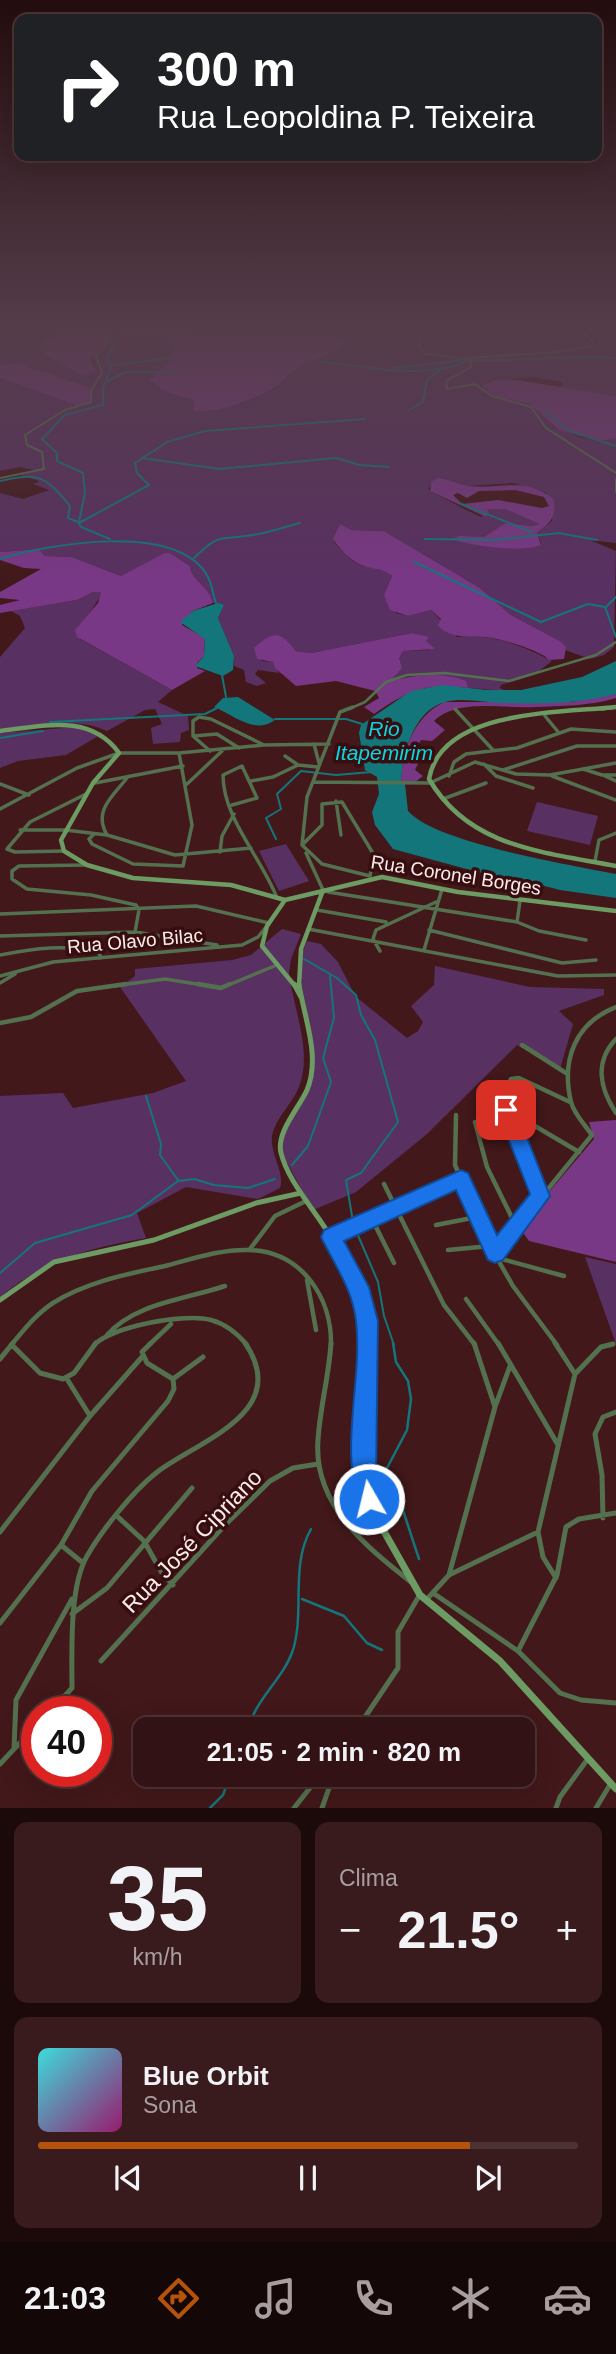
<!DOCTYPE html>
<html lang="pt">
<meta charset="utf-8">
<style>
body{margin:0;font-family:Arial,sans-serif;background:#3a1b1d;color:#f1f3f6;height:100vh;display:flex;flex-direction:column;font-size:26px;white-space:nowrap}
*{box-sizing:border-box;margin:0}
p{font-size:23px;color:#a89ea0}
.icon{flex:none;width:38px;height:38px;fill:none;stroke:currentColor;stroke-width:2;stroke-linecap:round;stroke-linejoin:round}
.map{position:relative;height:1808px;overflow:hidden}
.panel{display:flex;flex-direction:column;gap:14px;padding:14px;background:#1c0a0b;flex:1}
.panel>*{flex:none}
.guide{position:absolute;left:14px;top:14px;width:588px;height:147px;border-radius:14px;box-shadow:0 7px 28px #0002,0 0 0 2px #4d3234;background:#202124;color:#fff;overflow:hidden}
.speed{position:absolute;left:21px;top:1696px;display:flex;gap:14px;font-size:35px;font-weight:700;text-align:center}
.speed>*{display:grid;place-content:center;width:91px;height:91px;border-radius:50%;background:#321214;box-shadow:0 7px 28px #0002,0 0 0 2px #4d3234;line-height:1}
.speed .limit{border:10px solid #d22;background:#fff;color:#111}
.pin{position:absolute;display:grid;place-items:center;width:60px;height:60px;color:#fff;margin:-30px;border-radius:14px;box-shadow:0 4px 10px #0006}
.me{position:absolute;width:77px;margin:-38px;rotate:352deg;stroke-linejoin:round;filter:drop-shadow(0 0 5px #0008)}
.turn{display:flex;align-items:center;gap:24px;height:147px;padding:0 28px;font-size:32px}
.turn .icon{width:91px;height:91px;stroke-width:2.5}
.turn b{display:block;font-size:49px;line-height:60px}
.big{font-size:52px;font-weight:600;line-height:1.1}
.panel .tile{flex:1;display:flex;flex-direction:column;justify-content:center;gap:10px;min-width:0;padding:0 24px;border-radius:14px;background:#3a1b1d}
.panel .dial{align-items:center;gap:0}
.dial b{font-size:91px;line-height:1}
.song{display:flex;align-items:center;gap:21px}
.cover{width:84px;height:84px;border-radius:10px;background:linear-gradient(135deg,hsl(180 70% 55%),hsl(320 70% 35%))}
.played{height:7px;border-radius:4px;background:linear-gradient(90deg,#b45309 80%,#4d3234 80%)}
.keys{display:flex;justify-content:space-around;direction:ltr}
.heat{display:flex;justify-content:space-between;align-items:center;font-size:38px;direction:ltr}
.panel .tiles{flex:1;display:grid;gap:14px;grid-template-columns:1fr 1fr}
.tile:last-child{grid-column:span 2}
.trip{position:absolute;left:133px;top:1717px;width:402px;height:70px;border-radius:14px;background:#321214;box-shadow:0 7px 28px #0002,0 0 0 2px #4d3234;font-weight:600;line-height:70px;text-align:center}
.menu{display:flex;height:112px;justify-content:space-around;align-items:center;background:#140708;color:#a89ea0}
.menu .icon{width:49px;height:49px}
.menu .on{color:#b45309}
.menu b{font-size:32px;color:#f1f3f6}
.map>svg:first-child{display:block}
.green{fill:#593062;fill-rule:evenodd}
.forest{fill:#793886;fill-rule:evenodd}
.water{fill:#13767b}
.lines{fill:none;stroke-linecap:round;stroke-linejoin:round}
.stream-far1{stroke:#13767b;stroke-width:2}
.stream{stroke:#13767b;stroke-width:2.5}
.street-far4{stroke:#54714f;stroke-width:2}
.street-far3{stroke:#54714f;stroke-width:2.5}
.street-far2{stroke:#54714f;stroke-width:3.5}
.street-far1{stroke:#54714f;stroke-width:4.5}
.street{stroke:#54714f;stroke-width:5}
.secondary-far3{stroke:#6c9b63;stroke-width:3.5}
.secondary-far2{stroke:#6c9b63;stroke-width:4.5}
.secondary-far1{stroke:#6c9b63;stroke-width:5}
.secondary{stroke:#6c9b63;stroke-width:7}
.route{fill:#1a73e8;stroke:#114b97;stroke-width:2}
.labels{text-anchor:middle;dominant-baseline:central;stroke-width:7;stroke-linejoin:round;paint-order:stroke}
.street-label{font-size:19px;fill:#fdebea;stroke:#370e10}
.water-label{font-size:21px;font-style:italic;fill:#0ad7e1;stroke:#370e10}
.near-street-label{font-size:23px;fill:#fdebea;stroke:#370e10}
</style>
<div class="map">
<svg width="616" height="1808" viewBox="0 0 616 1808">
<rect width="100%" height="100%" fill="#42181a"/>
<path class="green" d="M0,327H57L48,332L51,336L40,345L39,351L93,373L95,363L91,357C97,352 104,341 111,338C127,333 163,336 176,347L168,363L149,380L168,393L194,400L193,410C218,410 250,403 272,390C283,383 289,371 301,365C317,358 335,355 349,343L297,331L212,334L188,327H573L593,346L597,341L584,327H616V396L561,388L563,382L532,377L487,382L496,397L529,404L555,427L579,437L598,441L616,439V543L590,540L616,551L614,647L604,655L590,659L565,650L560,641L511,615L480,588L384,531L352,530L340,524L334,542C341,549 347,557 355,562C366,570 383,566 392,576L384,595L396,613L408,616L431,610L457,637C489,632 526,647 552,661L534,675L501,685L500,688L506,691L468,688L461,679C436,674 411,673 388,682L403,651L429,650L426,641L428,638L412,633L311,653L258,645L255,648L262,661L273,662L279,673L258,670L255,674L266,683L257,686L246,682L244,670L234,666V656L218,618L224,605L213,603C210,586 191,581 190,566L170,553L121,576L72,557L45,556L39,549L0,552V493L23,499L49,490L33,484L39,482L37,480L20,475L37,471L20,467L0,471V378L75,404L90,401L84,384L56,378L52,373L34,370L21,363L0,365ZM443,478L467,486L513,483L547,493L552,521L537,533L541,542L540,546L503,547L452,539L484,537L505,523L532,526L539,524L505,509H486L482,517C464,510 447,499 430,491L428,488Z
M93,592H102C93,613 83,614 80,639L172,690L158,702L188,716L189,730L181,733L180,742L153,744L151,728L162,724L155,709L145,710L107,731C76,716 34,726 0,729V657L25,628L20,616L11,611L77,600Z
M77,727L100,735L66,755L18,761L0,768V733Z
M537,802L598,816L590,845L527,831Z
M286,844L309,881L279,891L259,851Z
M282,929L301,934L291,959L289,973C293,1007 312,1050 300,1084C294,1103 276,1116 272,1136C270,1155 285,1172 280,1188L258,1199L186,1187L137,1213L146,1238C90,1248 44,1260 0,1297V1096L63,1093L73,1108L153,1093L186,1081L120,987L135,976V969L232,960L251,955Z
M307,941L321,944L338,962L355,996L407,1038L418,1031L423,1022L411,1006L434,985L435,966L530,987L604,989V995L559,1011L573,1024L560,1069L517,1045L427,1134L356,1192L313,1210L282,1154V1134L306,1095L312,1071L299,960Z
M585,1257L616,1264V1344Z"/>
<path class="forest" d="M57,327H188L212,334L292,331L310,333L328,330L349,343C334,355 318,357 301,366C288,372 283,383 271,390C256,399 209,416 193,410L194,400L168,393L149,380L168,363L175,345L156,338L110,339L91,357L95,371L83,376L39,351L41,343L51,336L48,331Z
M21,363L34,370L52,373C59,383 78,379 89,388L91,401L79,406L0,378V365Z
M495,380H517L616,396V439L598,441L559,430L529,404L496,397L482,385Z
M437,478C448,478 457,484 468,486C502,490 521,476 553,498C557,517 551,522 537,533L541,545C524,553 471,546 452,539L459,536L484,537L505,523L532,526L539,524L505,509H487L489,513L486,517L430,491L431,482ZM515,490L544,497L549,506L542,508L498,500L462,504L453,495L458,493L467,498L479,491Z
M340,524L352,530L384,531L480,588L511,615L560,641L566,647L564,659L549,660C542,651 497,637 483,637C466,636 452,639 438,626L441,619L431,610L408,616L390,610L384,595L392,576C383,567 370,570 359,564C349,559 339,548 333,539Z
M39,549L45,556L72,557L121,576L165,553H170L190,566C191,581 210,586 213,603L193,611L182,625L205,638L204,656L197,663V668L205,671L172,690L77,637L75,630L98,603L101,592H93L77,600L0,613V605L20,600L0,598V592L41,569L24,568L0,560V552Z
M412,633L429,637L426,641L435,649L403,651L399,659L402,668L390,681C413,675 443,671 466,681L468,688C426,683 409,690 374,714L364,707L379,698L375,691L336,681L296,686L275,668L273,662L257,659L254,648C275,629 280,632 296,651L311,653Z
M616,694V698C590,706 562,706 534,707C503,709 458,698 434,721L445,730L432,741L421,740L415,750L423,753L415,770L423,776L415,782H401C402,750 414,717 444,702H571Z
M616,1120V1262L529,1241L519,1227L594,1139L589,1122Z"/>
<path class="water" d="M218,603L224,605L218,618L234,656L233,670L223,676L195,666L204,656L205,639L180,622L193,611Z
M616,661V694C579,704 542,704 504,703C486,703 463,697 445,702C414,710 402,754 401,782L405,784L408,811C436,843 571,865 616,874V898L560,890L510,877H496L393,849L375,825L372,812L379,794L377,777L365,770L359,733L361,725L411,691L443,685L486,690H521L582,677Z
M238,697L275,720C254,735 234,715 214,707L223,698Z"/>
<g class="lines">
<path class="stream-far1" d="M110,327L115,341L106,362L112,365L171,358
M577,327L586,336
M434,334L466,327
M470,360C519,362 567,355 616,358
M320,362C365,365 424,381 467,361
M393,368L464,360
M108,381L125,372H178
M543,409L570,431L616,446
M409,410L423,402L427,380L440,370
M142,458L220,469L336,458L360,465L389,467
M0,481C38,472 46,476 70,506L68,518L78,522
M459,503L532,532
M79,522L85,493L83,473L57,461V453L42,439L65,415L103,405V388L112,365
M79,523L149,485L137,473L135,463L167,442L205,431L365,419
M79,523L81,527L110,539
M425,539L495,540L559,533L597,540
M194,558C221,531 220,541 252,535C268,533 284,527 300,523
M0,559C48,544 178,521 208,577C212,585 213,595 216,603
M414,562L541,622L588,604L605,607L616,637
M606,607L616,597
M222,675L226,697
M275,719H346L362,724
M50,722L205,714L217,708
M0,738L43,731
M276,839L266,818L281,809L277,794L301,771L336,775L372,772
M304,959L337,978L356,995L361,1015L375,1040L398,1122L361,1173L346,1180L353,1222
M146,1096L161,1144L160,1155L178,1180
M292,1165L308,1146L331,1082L323,1058L334,1018L330,976
M357,1233L378,1282L384,1316L394,1345
M0,1273L35,1243L132,1215L178,1181L194,1179L214,1185L248,1188L275,1179"/>
<path class="stream" d="M393,1343L396,1362L408,1381L411,1399L407,1430L386,1470L395,1486L419,1559
M302,1599L344,1616L367,1643L382,1650
M249,1729C254,1700 283,1680 293,1650C305,1611 290,1566 311,1529
M210,1808L223,1795L231,1774"/>
<path class="street-far4" d="M391,327L422,335L419,346L424,353L470,360L471,367L446,381L447,389L475,384L492,396L531,407L546,428L616,473
M469,358L558,352L592,346L593,342L578,327
M0,478L44,469L42,452L27,445L25,435L65,410L91,402V390L102,373L96,356L108,343L103,327
M616,479V492"/>
<path class="street-far3" d="M349,709L365,702L386,682L407,675L444,673L509,681L596,655L616,642"/>
<path class="street-far2" d="M455,709L493,750
M545,716L559,733
M193,736L217,734L239,748
M314,744L319,763
M210,751L193,736V721L199,717L211,719L262,744
M285,756L298,765L318,767
M484,764L496,776L533,788
M583,769L602,775H616
M503,770L577,746H616
M449,776L454,762L466,754L517,748L571,729L616,732
M552,776L616,800
M605,776L616,781
M251,781L273,777L298,765
M313,782L430,783L475,762L516,774L550,775L616,763
M95,783L183,766
M0,784L29,795
M187,784L222,751
M443,799L486,783
M336,801L341,835
M232,805L257,798L242,766L223,775C223,819 262,858 277,898
M0,809L77,768L119,753H179L264,745L329,744
M20,830H65L107,835L175,855L251,848
M94,834L89,839L92,844L133,864L183,866L192,825L179,753
M107,835C93,811 112,797 127,778
M302,845L307,797L340,712L353,707
M302,845L322,825V804L342,802L374,855L370,876
M302,845L322,864L370,876
M64,851L15,852L7,849L30,822L86,794
M220,852L222,836L234,814
M306,853L324,892
M595,861L599,840L616,833
M87,865L19,866L12,871V879L27,889L91,895L136,905L139,910
M328,892L517,922L539,931L586,940
M317,910L386,922
M0,914L196,906L269,923
M517,922L520,901
M308,929L558,976L616,975
M429,930L562,963L596,960
M135,932L139,910
M0,936L135,932L217,945
M424,950L442,889
M380,951L373,939L376,930L436,902
M0,955C32,949 68,943 99,953L101,958
M0,976L53,962L242,945L258,937L266,927
M0,983L15,974
M113,986L165,979L209,986
M226,986L277,965"/>
<path class="street-far1" d="M198,984L221,988L230,984
M0,1023L31,1017L77,991L126,984
M616,1039C594,1062 600,1089 616,1113
M522,1045L566,1073
M506,1109L579,1152
M456,1115L455,1165L490,1246L513,1286L557,1345
M475,1122L487,1167L516,1226
M384,1184L444,1305L475,1345
M540,1196C529,1169 493,1104 511,1079L519,1078L570,1102
M372,1219L394,1263
M436,1225L477,1217
M331,1237L460,1179
M250,1249L275,1216L306,1201
M448,1250L490,1246
M495,1254L592,1135C585,1125 574,1114 571,1102C561,1060 575,1023 616,1007
M498,1258L564,1276
M307,1280L316,1330
M466,1299L499,1345
M107,1335C135,1303 187,1299 225,1286
M11,1345C24,1330 36,1314 53,1303C86,1282 127,1274 165,1266C192,1259 221,1249 249,1250C301,1251 332,1297 331,1345
M94,1345C113,1326 185,1313 211,1320C226,1324 237,1333 247,1345
M149,1345L171,1324
M610,1345L613,1344"/>
<path class="street" d="M331,1343C329,1376 320,1407 318,1440C313,1504 365,1546 411,1582
M474,1343L495,1407
M498,1343L558,1445
M555,1343L575,1374
M12,1345L40,1373L63,1379L74,1373L96,1343
M0,1359L13,1343
M173,1379L203,1357
M90,1416L142,1357
M118,1517L144,1541L162,1573L173,1585
M603,1518L602,1475L595,1434L603,1417L616,1412
M0,1532L90,1416L67,1379
M61,1545L83,1563
M449,1575L495,1407L510,1366
M556,1578L543,1557L538,1532L575,1374L601,1347L613,1344
M433,1593L518,1651L560,1693L581,1700L616,1703
M427,1599L449,1575L538,1532
M72,1614L107,1588L192,1488
M0,1623L61,1545L92,1491L168,1401L174,1389L173,1379L147,1363L142,1352L151,1343
M518,1651L557,1575L566,1527L579,1519L616,1513
M101,1661L225,1525L270,1481L293,1468L318,1464
M50,1712L72,1688C72,1652 69,1587 87,1556C102,1530 133,1491 156,1473C197,1441 293,1413 245,1343
M357,1729L398,1668V1632L419,1596
M14,1749L37,1725
M0,1764L14,1749L16,1700L72,1599
M294,1808L321,1774
M322,1808L334,1774
M556,1808L560,1797L587,1760
M596,1808L611,1783"/>
<path class="secondary-far3" d="M602,709L616,707"/>
<path class="secondary-far2" d="M616,707C561,713 441,709 429,779C469,848 544,852 616,866
M0,731C43,726 90,713 119,753L93,783L61,840L64,851L87,865L133,878L231,885L285,900L382,877L458,892L616,911
M285,900L267,926L262,946L295,986
M299,986L301,949L322,893"/>
<path class="secondary-far1" d="M294,984L301,997
M299,984C304,1018 321,1056 307,1090C299,1108 276,1132 281,1153C286,1173 300,1192 312,1209C342,1251 368,1292 367,1345
M0,1300L54,1262L154,1240L256,1203L301,1193"/>
<path class="secondary" d="M367,1343L364,1480L377,1519L420,1595L500,1661L616,1789"/>
</g>
<linearGradient id="sky" x2="0" y2="1"><stop stop-color="#240d0e"/><stop offset="0.56" stop-color="#543d49"/><stop offset="1" stop-color="#543d49" stop-opacity="0"/></linearGradient>
<rect width="616" height="580" fill="url(#sky)"/>
<path class="route" d="M506,1102L513,1104L516,1110L550,1196L503,1260L495,1263L488,1260L456,1190L344,1241L369,1287L378,1321L376,1480L382,1499L378,1508L369,1511L361,1508C338,1452 363,1379 356,1321C353,1290 334,1264 321,1237L324,1230L461,1170L468,1173L497,1235L530,1194L497,1110L500,1104Z"/>
<g class="labels">
<g class="street-label">
<text transform="translate(456 875) rotate(9)">Rua Coronel Borges</text>
<text transform="translate(135 941) rotate(-5)">Rua Olavo Bilac</text>
</g>
<g class="water-label">
<text x="384" y="728">Rio<tspan x="384" dy="24">Itapemirim</tspan></text>
</g>
<g class="near-street-label">
<text transform="translate(192 1541) rotate(-46)">Rua José Cipriano</text>
</g>
</g>
</svg>
<div class="speed"><div class="limit">40</div></div>
<div class="pin" style="left:506px;top:1110px;background:#d93025"><svg class="icon" aria-label="arrive" viewBox="0 0 24 24"><path d="M6 21V4h12l-3 4 3 4H6"/></svg></div>
<svg class="me" style="left:369px;top:1499px" viewBox="-20 -20 40 40"><circle r="17" fill="#1a73e8" stroke="#fff" stroke-width="3"/><path d="M0-11L8 9 0 5-8 9z" fill="#fff"/></svg>
<div class="trip">21:05 · 2 min · 820 m</div>
<div class="guide">
<div class="turn"><svg class="icon" aria-label="right" viewBox="0 0 24 24"><path d="M7 20v-9h11M14 6l5 5-5 5"/></svg><div><b>300 m</b>Rua Leopoldina P. Teixeira</div></div>
</div>
</div>
<section class="panel">
<div class="tiles">
<div class="tile dial"><b>35</b><p>km/h</p></div>
<div class="tile"><p>Clima</p>
<div class="heat"><a>−</a><b class="big">21.5°</b><a>+</a></div>
</div>
<div class="tile">
<div class="song"><i class="cover"></i><div><b>Blue Orbit</b><p>Sona</p></div></div>
<div class="played"></div>
<div class="keys"><svg class="icon" aria-label="previous" viewBox="0 0 24 24"><path d="M18 5L8 12l10 7zM5 5v14"/></svg><svg class="icon" aria-label="pause" viewBox="0 0 24 24"><path d="M8 5v14M16 5v14"/></svg><svg class="icon" aria-label="next" viewBox="0 0 24 24"><path d="M6 5l10 7-10 7zM19 5v14"/></svg></div>
</div>
</div>
</section>
<nav class="menu">
<b>21:03</b>
<svg class="icon on" aria-label="directions" viewBox="0 0 24 24"><path d="M12 3l9 9-9 9-9-9zM9 14v-3h6M13 9l2 2-2 2"/></svg>
<svg class="icon" aria-label="music" viewBox="0 0 24 24"><path d="M9 18V5l10-2v13"/><circle cx="6" cy="18" r="3"/><circle cx="16" cy="16" r="3"/></svg>
<svg class="icon" aria-label="phone" viewBox="0 0 24 24"><path d="M5 4h4l2 5-3 2q2 4 5 5l2-3 5 2v4C11 20 4 13 5 4z"/></svg>
<svg class="icon" aria-label="climate" viewBox="0 0 24 24"><path d="M12 3v18M4 7l16 10M4 17L20 7"/></svg>
<svg class="icon" aria-label="car" viewBox="0 0 24 24"><path d="M5 17H2v-5l4-1 3-4h7l3 4 3 1v5h-3M9 17h6M6 11h13"/><circle cx="7" cy="17" r="2"/><circle cx="17" cy="17" r="2"/></svg>
</nav>
